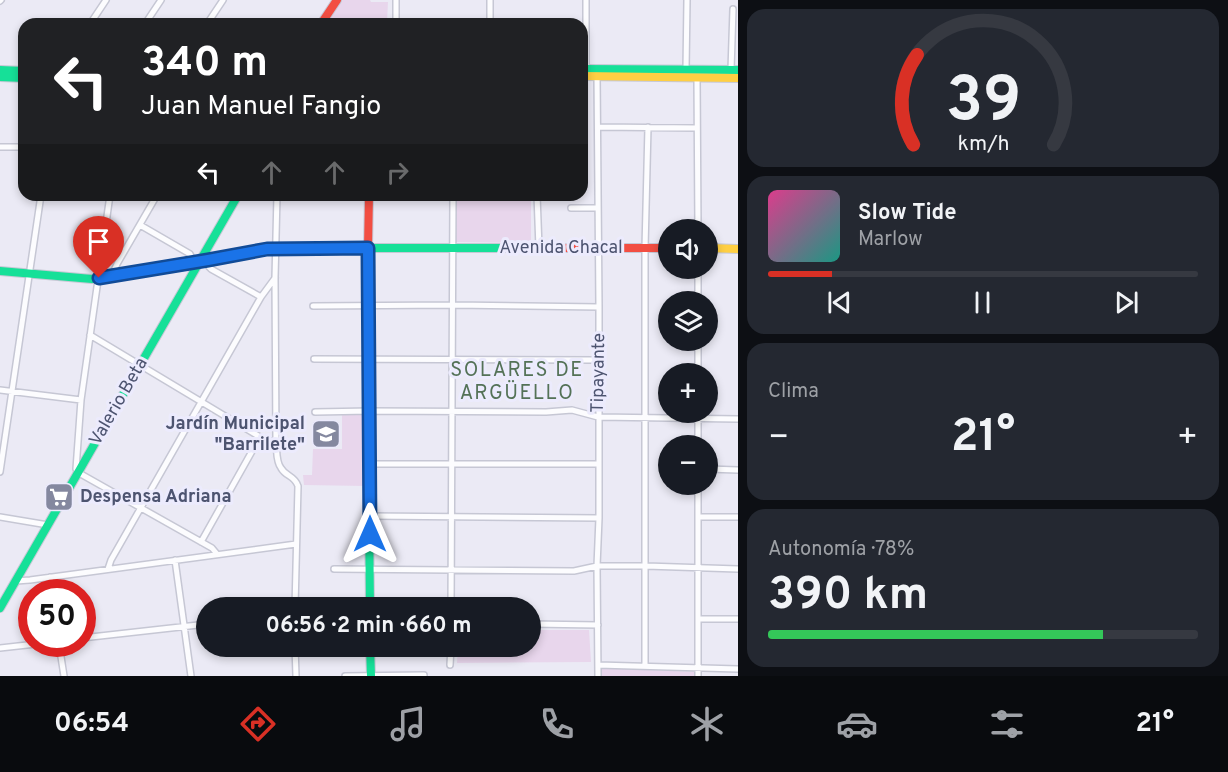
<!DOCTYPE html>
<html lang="es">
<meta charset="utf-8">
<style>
body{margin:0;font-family:Overpass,sans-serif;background:#242831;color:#f1f3f6;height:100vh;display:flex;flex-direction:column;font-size:22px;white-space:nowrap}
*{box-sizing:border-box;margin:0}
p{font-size:20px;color:#9ea1a6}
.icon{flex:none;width:33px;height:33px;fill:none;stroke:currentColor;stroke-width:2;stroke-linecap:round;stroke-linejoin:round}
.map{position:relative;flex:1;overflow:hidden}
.drawer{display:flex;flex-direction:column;gap:9px;padding:9px;background:#0d0f14;width:490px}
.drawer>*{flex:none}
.guide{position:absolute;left:18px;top:18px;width:570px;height:183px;border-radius:18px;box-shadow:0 3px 9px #0003;background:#202124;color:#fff;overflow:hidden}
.fabs{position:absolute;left:658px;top:219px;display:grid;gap:12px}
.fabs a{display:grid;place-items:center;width:60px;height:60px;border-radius:50%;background:#171b24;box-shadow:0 3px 9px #0003;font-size:30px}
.speed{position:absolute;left:18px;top:579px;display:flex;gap:12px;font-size:30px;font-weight:700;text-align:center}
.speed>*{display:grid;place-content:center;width:78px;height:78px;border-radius:50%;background:#171b24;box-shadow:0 3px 9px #0003;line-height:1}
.speed .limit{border:9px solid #d22;background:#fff;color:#111}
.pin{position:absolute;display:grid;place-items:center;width:51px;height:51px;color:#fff;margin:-62px -26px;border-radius:50% 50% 50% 0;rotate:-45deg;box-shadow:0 0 6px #0007}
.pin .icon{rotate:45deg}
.me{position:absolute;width:66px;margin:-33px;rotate:0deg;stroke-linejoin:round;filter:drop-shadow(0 0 4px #0008)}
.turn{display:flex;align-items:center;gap:21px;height:126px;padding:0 24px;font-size:27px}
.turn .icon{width:78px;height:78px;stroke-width:2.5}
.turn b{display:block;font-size:42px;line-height:51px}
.lanes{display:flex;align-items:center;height:57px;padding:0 24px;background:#0003;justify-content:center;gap:30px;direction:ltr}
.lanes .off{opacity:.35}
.big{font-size:45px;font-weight:700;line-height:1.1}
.drawer .widget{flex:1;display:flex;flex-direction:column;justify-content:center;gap:9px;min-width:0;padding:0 21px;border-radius:18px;background:#242831}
.drawer .dial{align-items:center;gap:0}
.dial svg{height:156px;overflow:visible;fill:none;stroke:#363941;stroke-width:7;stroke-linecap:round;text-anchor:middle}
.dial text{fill:#f1f3f6;stroke:none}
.song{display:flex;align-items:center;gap:18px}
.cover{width:72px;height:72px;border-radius:9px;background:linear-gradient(135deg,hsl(330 70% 55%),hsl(170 70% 35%))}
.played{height:6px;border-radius:3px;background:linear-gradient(90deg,#d93025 15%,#363941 15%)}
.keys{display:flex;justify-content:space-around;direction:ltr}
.heat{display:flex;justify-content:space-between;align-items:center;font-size:33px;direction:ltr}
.charge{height:9px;border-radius:4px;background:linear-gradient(90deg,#34c759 78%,#363941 0)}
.trip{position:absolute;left:196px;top:597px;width:345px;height:60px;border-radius:30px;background:#171b24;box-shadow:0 3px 9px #0003;font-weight:700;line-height:60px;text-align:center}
.tabs{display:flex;height:96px;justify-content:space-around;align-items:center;background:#090b0e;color:#9ea1a6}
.tabs .icon{width:42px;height:42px}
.tabs .active{color:#d93025}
.tabs b{font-size:27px;color:#f1f3f6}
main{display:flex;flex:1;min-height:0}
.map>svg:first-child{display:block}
.green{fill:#e8d6ec}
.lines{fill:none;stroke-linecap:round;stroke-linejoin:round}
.street-casing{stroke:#c6c7d4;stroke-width:8}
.fast-casing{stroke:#c6c8d5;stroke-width:10}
.slow-casing{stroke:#c6c8d5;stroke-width:10}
.jam-casing{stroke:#c6c8d5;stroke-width:10}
.street{stroke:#fcfcfe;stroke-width:5}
.fast{stroke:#16e098;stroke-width:8}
.slow{stroke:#ffcf43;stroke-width:8}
.jam{stroke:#f24e42;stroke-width:8}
.route-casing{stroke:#114b97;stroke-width:15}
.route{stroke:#1a73e8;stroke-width:10}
.labels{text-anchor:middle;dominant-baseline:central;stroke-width:6;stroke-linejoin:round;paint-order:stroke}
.street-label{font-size:18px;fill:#4d5470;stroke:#ecebfd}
.poi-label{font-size:18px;font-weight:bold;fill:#4d5470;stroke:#ecebfd;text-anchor:end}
.neighbourhood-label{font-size:20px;letter-spacing:1.5px;fill:#547257;stroke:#ecebfd}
</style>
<main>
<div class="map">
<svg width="738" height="676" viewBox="0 0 738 676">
<rect width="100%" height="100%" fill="#ebeaf5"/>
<path class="green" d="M341,0H370L371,2H388L387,22L328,21Z
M456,197H531V243L455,242Z
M342,413L366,414V486L304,485L303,475H312L313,449H342Z
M531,630H589L591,662L457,663L458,647L531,646Z
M601,668L696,672V676H601Z"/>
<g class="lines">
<g class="street-casing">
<path id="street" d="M0,1L1,0
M90,24L106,0
M145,24L161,0
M207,24L223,0
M396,24V0
M490,24V0
M586,70V0
M686,70L687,0
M731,70L733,9
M597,75L599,307V518L597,566L598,676
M697,78L698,230
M598,127L697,128
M0,147H24
M110,195L81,400L76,469L79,473L212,548L217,554
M277,195L275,278L276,443C277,451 276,462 281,468C286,477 294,475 298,486L295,608
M537,195L539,248
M571,208H598
M140,225L190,254L194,262
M208,260L209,267L211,269L261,297
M112,275L117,264L157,195
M698,302V268
M313,306L453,305L599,307
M90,335L260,437L276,443
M314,359L599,360
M698,374V340
M0,390L81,400
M315,412L370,411L546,412L572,410L598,417L738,419
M698,412V446
M370,464H599
M708,469L738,470
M0,472L41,195
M698,484V676
M370,516L599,518
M0,517L48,525
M698,517H738
M201,542L260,437
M175,560L191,676
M108,569L111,560L261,297L275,278
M334,569L574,571L597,566H646L738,569
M50,577L52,592
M16,581L30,580L296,544
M451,608L453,195
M698,619H738
M531,624L598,625
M82,638L207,624
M59,644L64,676
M295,646L296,676
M0,648L36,644
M450,665L451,646
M598,665L738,669
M645,666V248L648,127
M345,676L424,675"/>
</g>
<g class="fast-casing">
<path id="fast" d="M582,69L738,70
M0,70L24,71
M0,77L24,78
M0,271L92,279L276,248H517
M369,514L370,608
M0,608L238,195
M370,646L371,676"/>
</g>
<g class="slow-casing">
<path id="slow" d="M582,76L738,78
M708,248L738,249"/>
</g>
<g class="jam-casing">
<path id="jam" d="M321,24L337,0
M369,195L368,248L369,514
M517,248H669"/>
</g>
<use href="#street" class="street"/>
<use href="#fast" class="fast"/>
<use href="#slow" class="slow"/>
<use href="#jam" class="jam"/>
</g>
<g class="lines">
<g class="route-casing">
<path id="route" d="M99,278L208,260L267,249L368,248L370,534"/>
</g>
<use href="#route" class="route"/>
</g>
<defs>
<g id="school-square" transform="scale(1.5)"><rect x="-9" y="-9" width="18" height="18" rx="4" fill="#84889f" stroke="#ecebfd"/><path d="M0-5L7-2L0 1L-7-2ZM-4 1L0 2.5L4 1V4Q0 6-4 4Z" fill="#fff"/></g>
<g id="supermarket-square" transform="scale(1.5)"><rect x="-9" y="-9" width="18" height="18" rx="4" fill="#84889f" stroke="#ecebfd"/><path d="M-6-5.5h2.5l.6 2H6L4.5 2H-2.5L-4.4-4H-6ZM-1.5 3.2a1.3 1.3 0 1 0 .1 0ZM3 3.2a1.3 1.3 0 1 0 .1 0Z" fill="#fff"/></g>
</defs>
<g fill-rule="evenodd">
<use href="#school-square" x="326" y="434"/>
<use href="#supermarket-square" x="59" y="497"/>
</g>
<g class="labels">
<g class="street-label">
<text x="561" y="248">Avenida Chacal</text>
<text transform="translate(599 373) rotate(-89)">Tipayante</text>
<text transform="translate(119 402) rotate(-60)">Valerio Beta</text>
</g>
<g class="poi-label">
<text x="305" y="424">Jardín Municipal<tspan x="305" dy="21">"Barrilete"</tspan></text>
<text x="80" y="497" text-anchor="start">Despensa Adriana</text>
</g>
<g class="neighbourhood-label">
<text x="517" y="371">SOLARES DE<tspan x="517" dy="23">ARGÜELLO</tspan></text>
</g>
</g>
</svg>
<div class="fabs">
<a><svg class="icon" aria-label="sound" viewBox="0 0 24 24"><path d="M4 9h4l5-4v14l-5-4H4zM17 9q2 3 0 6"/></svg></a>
<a><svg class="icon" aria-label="layers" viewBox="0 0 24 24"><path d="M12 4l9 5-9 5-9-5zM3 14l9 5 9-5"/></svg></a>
<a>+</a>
<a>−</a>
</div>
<div class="speed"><div class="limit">50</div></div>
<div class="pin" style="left:99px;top:278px;background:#d93025"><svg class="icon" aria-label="arrive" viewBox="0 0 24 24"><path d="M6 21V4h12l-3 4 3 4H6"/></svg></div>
<svg class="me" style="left:370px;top:534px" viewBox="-20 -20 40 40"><path d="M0-17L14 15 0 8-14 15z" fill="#1a73e8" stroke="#fff" stroke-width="4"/></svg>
<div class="trip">06:56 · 2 min · 660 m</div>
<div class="guide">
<div class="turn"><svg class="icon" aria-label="left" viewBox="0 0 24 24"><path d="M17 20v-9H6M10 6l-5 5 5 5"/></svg><div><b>340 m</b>Juan Manuel Fangio</div></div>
<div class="lanes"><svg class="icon" aria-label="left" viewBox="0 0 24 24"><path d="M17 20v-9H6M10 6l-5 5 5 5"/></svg><svg class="icon off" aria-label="ahead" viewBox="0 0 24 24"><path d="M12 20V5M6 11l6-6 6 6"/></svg><svg class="icon off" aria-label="ahead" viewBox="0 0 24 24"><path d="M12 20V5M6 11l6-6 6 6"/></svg><svg class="icon off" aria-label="right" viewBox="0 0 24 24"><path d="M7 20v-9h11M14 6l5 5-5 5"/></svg></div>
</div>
</div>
<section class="drawer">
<div class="widget dial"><svg viewBox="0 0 100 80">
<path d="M14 69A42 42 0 1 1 86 69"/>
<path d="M14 69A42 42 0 0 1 16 23" stroke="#d93025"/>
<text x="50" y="56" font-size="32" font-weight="700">39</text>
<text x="50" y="72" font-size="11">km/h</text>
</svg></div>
<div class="widget">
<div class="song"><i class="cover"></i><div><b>Slow Tide</b><p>Marlow</p></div></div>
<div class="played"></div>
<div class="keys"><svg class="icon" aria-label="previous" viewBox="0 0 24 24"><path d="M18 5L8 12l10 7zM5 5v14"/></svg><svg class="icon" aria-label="pause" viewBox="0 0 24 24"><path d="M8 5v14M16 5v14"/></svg><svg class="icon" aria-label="next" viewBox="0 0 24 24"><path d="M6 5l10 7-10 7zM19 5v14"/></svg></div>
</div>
<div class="widget"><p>Clima</p>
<div class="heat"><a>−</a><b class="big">21°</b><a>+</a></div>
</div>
<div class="widget"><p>Autonomía · 78%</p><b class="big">390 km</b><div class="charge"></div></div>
</section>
</main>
<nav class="tabs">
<b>06:54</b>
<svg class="icon active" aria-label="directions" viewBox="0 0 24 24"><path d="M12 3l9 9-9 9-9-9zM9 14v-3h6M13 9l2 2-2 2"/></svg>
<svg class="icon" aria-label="music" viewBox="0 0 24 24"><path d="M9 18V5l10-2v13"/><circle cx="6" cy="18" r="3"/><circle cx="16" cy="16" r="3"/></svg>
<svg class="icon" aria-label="phone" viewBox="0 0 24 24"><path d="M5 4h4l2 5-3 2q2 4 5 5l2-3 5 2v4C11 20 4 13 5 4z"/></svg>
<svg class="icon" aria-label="climate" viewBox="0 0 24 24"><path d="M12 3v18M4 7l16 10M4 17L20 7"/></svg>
<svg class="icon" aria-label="car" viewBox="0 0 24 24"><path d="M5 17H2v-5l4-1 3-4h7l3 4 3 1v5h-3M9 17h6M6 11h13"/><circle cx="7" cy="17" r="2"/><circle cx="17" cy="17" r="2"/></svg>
<svg class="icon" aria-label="filters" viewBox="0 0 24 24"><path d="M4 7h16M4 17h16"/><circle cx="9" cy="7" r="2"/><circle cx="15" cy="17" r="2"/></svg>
<b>21°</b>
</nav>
